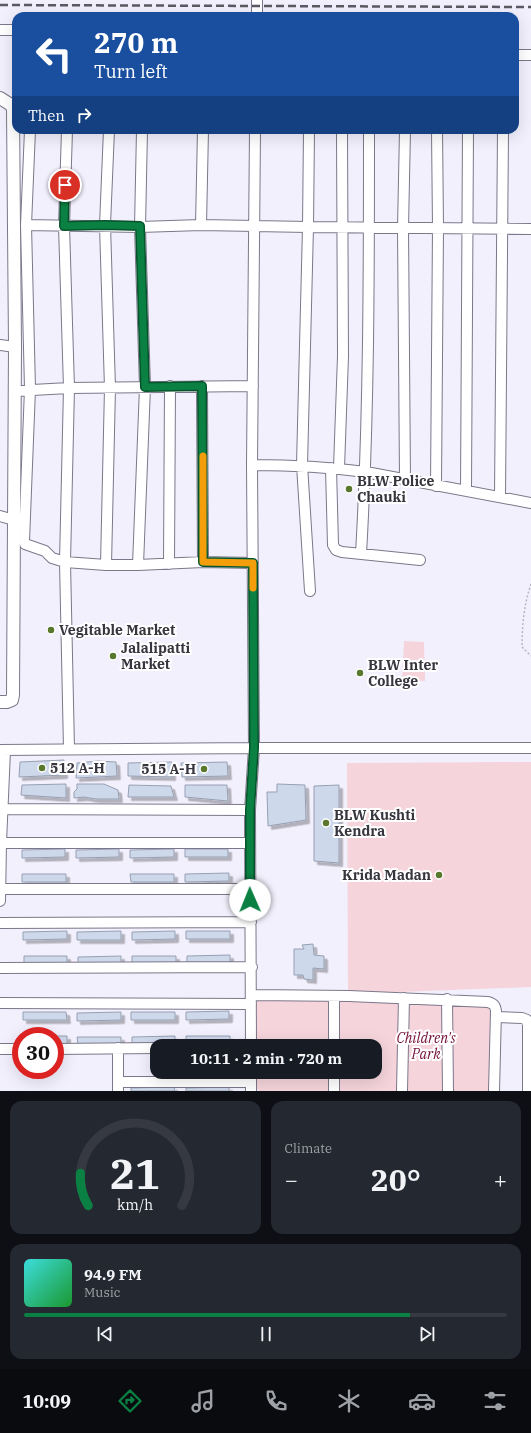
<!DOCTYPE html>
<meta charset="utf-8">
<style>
body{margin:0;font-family:"IBM Plex Serif",serif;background:#242831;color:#f1f3f6;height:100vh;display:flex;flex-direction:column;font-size:15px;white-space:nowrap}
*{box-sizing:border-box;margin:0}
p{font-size:13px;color:#9ea1a6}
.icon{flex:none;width:22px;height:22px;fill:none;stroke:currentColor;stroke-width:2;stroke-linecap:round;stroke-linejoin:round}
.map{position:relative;height:1091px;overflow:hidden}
.drawer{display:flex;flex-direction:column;gap:10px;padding:10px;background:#0d0f14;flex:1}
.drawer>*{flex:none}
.hud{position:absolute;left:12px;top:12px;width:507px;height:122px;border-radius:12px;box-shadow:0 4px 16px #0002;background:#1a4fa0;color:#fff;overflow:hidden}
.speed{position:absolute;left:12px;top:1027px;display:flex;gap:8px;font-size:20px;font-weight:700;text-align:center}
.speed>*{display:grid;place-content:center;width:52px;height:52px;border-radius:50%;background:#171b24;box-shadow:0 4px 16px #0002;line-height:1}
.speed .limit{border:6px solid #d22;background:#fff;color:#111}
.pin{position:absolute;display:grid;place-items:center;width:34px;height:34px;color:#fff;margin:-17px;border:2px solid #fff;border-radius:50%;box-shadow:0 1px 4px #0007}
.me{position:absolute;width:44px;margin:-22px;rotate:359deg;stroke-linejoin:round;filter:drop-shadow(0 0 3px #0008)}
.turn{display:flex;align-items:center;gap:14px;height:84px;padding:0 16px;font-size:18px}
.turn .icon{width:52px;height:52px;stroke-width:2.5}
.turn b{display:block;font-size:28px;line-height:34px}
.then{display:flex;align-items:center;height:38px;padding:0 16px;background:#0003;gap:8px;font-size:15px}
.big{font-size:30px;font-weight:700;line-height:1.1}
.drawer .card{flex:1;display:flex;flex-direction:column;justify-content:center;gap:6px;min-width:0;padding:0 14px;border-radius:12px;background:#242831}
.drawer .dial{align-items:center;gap:0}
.dial svg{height:104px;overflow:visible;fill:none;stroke:#363941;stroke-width:7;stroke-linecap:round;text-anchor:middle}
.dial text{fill:#f1f3f6;stroke:none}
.song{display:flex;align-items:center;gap:12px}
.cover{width:48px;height:48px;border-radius:6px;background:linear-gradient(135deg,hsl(180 70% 55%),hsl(130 70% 35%))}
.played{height:4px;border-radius:2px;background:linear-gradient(90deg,#0b8043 80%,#363941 80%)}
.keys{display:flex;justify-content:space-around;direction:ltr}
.heat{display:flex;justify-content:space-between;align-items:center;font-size:22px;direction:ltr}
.drawer .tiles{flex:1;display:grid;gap:10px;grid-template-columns:1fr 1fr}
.card:last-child{grid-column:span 2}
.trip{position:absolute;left:150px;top:1039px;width:232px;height:40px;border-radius:12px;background:#171b24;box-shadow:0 4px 16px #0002;font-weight:700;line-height:40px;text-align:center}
.menu{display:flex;height:64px;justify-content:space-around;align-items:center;background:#090b0e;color:#9ea1a6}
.menu .icon{width:28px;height:28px}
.menu .on{color:#0b8043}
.menu b{font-size:18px;color:#f1f3f6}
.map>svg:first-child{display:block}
.green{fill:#f5d4db}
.building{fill:#ced8eb;stroke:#96a0b2;filter:url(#shadow)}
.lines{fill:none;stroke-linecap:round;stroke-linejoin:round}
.minor-casing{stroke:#7c778a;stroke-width:12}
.tertiary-casing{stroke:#7c778a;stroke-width:14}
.path{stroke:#b7b5c0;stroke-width:1.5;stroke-dasharray:2 2;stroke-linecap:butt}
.minor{stroke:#fff;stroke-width:10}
.tertiary{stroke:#fff;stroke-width:12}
.rail{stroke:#5b5962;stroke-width:2.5;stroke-dasharray:8 4;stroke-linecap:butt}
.route-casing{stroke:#07532c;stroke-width:10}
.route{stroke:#0b8043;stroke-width:7}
.slow{stroke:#f59e0b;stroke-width:7}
.poi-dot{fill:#59772d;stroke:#fff;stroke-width:1.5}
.labels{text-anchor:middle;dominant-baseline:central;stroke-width:4;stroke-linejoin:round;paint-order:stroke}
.poi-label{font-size:14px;font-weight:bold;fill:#37353d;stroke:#fff;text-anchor:start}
.park-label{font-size:14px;font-style:italic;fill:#741037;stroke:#fff}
</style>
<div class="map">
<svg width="531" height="1091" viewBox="0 0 531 1091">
<defs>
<filter id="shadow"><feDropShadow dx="3.5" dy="3.5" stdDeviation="0" flood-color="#0004"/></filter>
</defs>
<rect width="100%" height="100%" fill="#f3f0fd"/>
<path class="green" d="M404,641L424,642L425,681H402Z
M531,762V987L348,994L347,763Z
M252,995L493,1004L494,1091H260L255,1088L251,1072H375V1046H251Z"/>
<path class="building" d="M64,760V775L19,777L20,762Z
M98,761L116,762L117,776L76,778L77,763Z
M172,762V777L128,776V763Z
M227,762L228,776L182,777L181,763Z
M66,784V798L21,795L22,785Z
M77,784H104L118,790L119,799H96L84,797L74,798V792L77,789Z
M277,784L305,785L306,820L268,826L267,792H277Z
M129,785L171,786L174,797H128Z
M185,785H227L228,801L185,797Z
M339,785V863L314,861V786Z
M65,849V857L22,858V850Z
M119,849V857L76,858V850Z
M174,849V857L130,858V850Z
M185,849H228V857H185Z
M229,873V881L185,882V874Z
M22,874H66V882H22Z
M130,874H174V882H131Z
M67,931V939L23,940V932Z
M121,931V940H77V932Z
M175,931V939L132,940V932Z
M186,931H230V939H186Z
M313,944L314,955L324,956V969L313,968V980L304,979L303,975H294V949H304L302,945Z
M230,955V963L187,964V956Z
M24,956H67V964H24Z
M121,956V964L78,965V957Z
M132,956H176V964H132Z
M229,1011V1019L186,1020V1012Z
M23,1012H66L67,1020H23Z
M121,1012V1020L77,1021V1013Z
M131,1012H175V1020H131Z
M55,1036H67V1044L55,1045Z
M175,1036V1044L132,1045V1037Z
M186,1036H230V1044L186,1045Z
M77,1037H121V1045H78Z
M174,1087L175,1091H131V1088Z
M229,1087V1091H186V1088Z"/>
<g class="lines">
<g class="minor-casing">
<path id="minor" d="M257,16V0
M0,30H16
M515,55H531
M30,130L26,225L30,389L24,541L25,544L45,551L52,558L65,562L106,565L110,388L105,225L109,130
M67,130L64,226L69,388L65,562L69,749
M309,130L308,227L302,465L310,591
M405,130L403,228L405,479
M26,225L140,227L201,225L308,227L531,229
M201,225L203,130
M0,345L15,347
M202,386L203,562
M14,391L69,388L253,386
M252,465C291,465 327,467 366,472L531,503
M331,468L333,545L336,550L342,552L420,560
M339,468L343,356L342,130
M436,486L438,228L437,130
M466,491L468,130
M500,497L503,130
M0,516L14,520
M361,554C369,413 369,272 369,130
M169,564L170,386
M106,565H138L203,562L253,563
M138,565L145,387L140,227L142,130
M0,750L254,748H531
M0,809L250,810
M0,843H250
M0,889H249
M0,901L1,843L5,750
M0,923L251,922
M0,968L252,967
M252,995L349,996L488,1002C494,1004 495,1005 496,1011L494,1091
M447,999L448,1091
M0,1003L251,1004
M496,1017L522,1018L527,1020L528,1025V1091
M251,1046L250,810L254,748L252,465L255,130
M334,1046V996
M118,1048V1091
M0,1049H21
M55,1049L157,1048
M118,1082H251
M251,1091V1072
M334,1091V1072
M402,1091L404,998"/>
</g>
<g class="tertiary-casing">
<path id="tertiary" d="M0,98L11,105L13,109L15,347L13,695L12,700L7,702H0"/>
</g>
<path class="path" d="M531,584C524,604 522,626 522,647L531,656"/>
<use href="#minor" class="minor"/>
<use href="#tertiary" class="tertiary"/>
<path class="rail" d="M0,5L531,7"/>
</g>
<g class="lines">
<g class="route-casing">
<path id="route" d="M65,185L64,226L105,225L140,226L145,387L202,386L203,562L253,563L254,748L250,810V900"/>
</g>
<use href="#route" class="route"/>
<path class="slow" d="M203,456V562L253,563V588"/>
</g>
<g class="poi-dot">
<circle cx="349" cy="489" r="4"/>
<circle cx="51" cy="630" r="4"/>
<circle cx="113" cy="656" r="4"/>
<circle cx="360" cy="673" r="4"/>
<circle cx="42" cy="768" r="4"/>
<circle cx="204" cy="769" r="4"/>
<circle cx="326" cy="823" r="4"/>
<circle cx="439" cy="875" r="4"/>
</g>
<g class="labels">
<g class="poi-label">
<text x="357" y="481">BLW Police<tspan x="357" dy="16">Chauki</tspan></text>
<text x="59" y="630">Vegitable Market</text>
<text x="121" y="648">Jalalipatti<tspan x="121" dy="16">Market</tspan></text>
<text x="368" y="665">BLW Inter<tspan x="368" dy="16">College</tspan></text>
<text x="50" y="768">512 A-H</text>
<text x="196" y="769" text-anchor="end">515 A-H</text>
<text x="334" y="815">BLW Kushti<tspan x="334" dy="16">Kendra</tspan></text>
<text x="431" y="875" text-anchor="end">Krida Madan</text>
</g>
<g class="park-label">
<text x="426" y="1038">Children's<tspan x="426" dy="16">Park</tspan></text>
</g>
</g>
</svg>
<div class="speed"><div class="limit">30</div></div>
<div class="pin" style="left:65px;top:185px;background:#d93025"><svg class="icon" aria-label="arrive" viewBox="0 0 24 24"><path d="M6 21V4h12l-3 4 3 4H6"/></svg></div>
<svg class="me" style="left:250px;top:900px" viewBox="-20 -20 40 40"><circle r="19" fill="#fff"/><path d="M0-13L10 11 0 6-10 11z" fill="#0b8043"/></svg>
<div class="trip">10:11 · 2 min · 720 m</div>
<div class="hud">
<div class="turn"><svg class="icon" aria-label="left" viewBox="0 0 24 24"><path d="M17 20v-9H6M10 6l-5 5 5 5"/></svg><div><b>270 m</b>Turn left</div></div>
<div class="then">Then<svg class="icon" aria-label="right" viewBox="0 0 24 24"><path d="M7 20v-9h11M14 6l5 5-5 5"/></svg></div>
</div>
</div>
<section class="drawer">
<div class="tiles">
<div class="card dial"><svg viewBox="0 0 100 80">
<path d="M14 69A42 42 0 1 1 86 69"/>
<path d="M14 69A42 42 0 0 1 8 44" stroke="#0b8043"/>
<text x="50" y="56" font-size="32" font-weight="700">21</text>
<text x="50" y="72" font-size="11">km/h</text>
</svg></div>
<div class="card"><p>Climate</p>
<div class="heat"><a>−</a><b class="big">20°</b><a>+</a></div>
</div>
<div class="card">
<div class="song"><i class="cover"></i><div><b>94.9 FM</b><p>Music</p></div></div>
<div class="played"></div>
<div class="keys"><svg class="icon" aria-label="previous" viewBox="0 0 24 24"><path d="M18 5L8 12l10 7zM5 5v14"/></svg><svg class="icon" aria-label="pause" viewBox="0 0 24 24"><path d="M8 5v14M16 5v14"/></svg><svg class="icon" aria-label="next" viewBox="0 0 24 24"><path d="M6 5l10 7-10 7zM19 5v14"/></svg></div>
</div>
</div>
</section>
<nav class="menu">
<b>10:09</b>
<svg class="icon on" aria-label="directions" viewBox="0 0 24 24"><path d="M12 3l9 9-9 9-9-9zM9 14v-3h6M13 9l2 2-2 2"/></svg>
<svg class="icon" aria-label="music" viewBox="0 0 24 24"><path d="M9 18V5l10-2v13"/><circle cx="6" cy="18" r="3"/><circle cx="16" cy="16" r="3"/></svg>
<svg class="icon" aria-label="phone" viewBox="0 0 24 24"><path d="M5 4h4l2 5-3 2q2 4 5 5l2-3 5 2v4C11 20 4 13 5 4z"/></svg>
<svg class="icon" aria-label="climate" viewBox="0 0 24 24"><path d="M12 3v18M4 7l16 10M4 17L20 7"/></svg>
<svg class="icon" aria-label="car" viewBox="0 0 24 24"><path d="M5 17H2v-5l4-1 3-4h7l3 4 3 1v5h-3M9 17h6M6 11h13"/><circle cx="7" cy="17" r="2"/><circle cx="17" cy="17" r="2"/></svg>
<svg class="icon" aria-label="filters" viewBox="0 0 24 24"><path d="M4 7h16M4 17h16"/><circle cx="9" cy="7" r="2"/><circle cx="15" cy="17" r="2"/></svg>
</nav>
